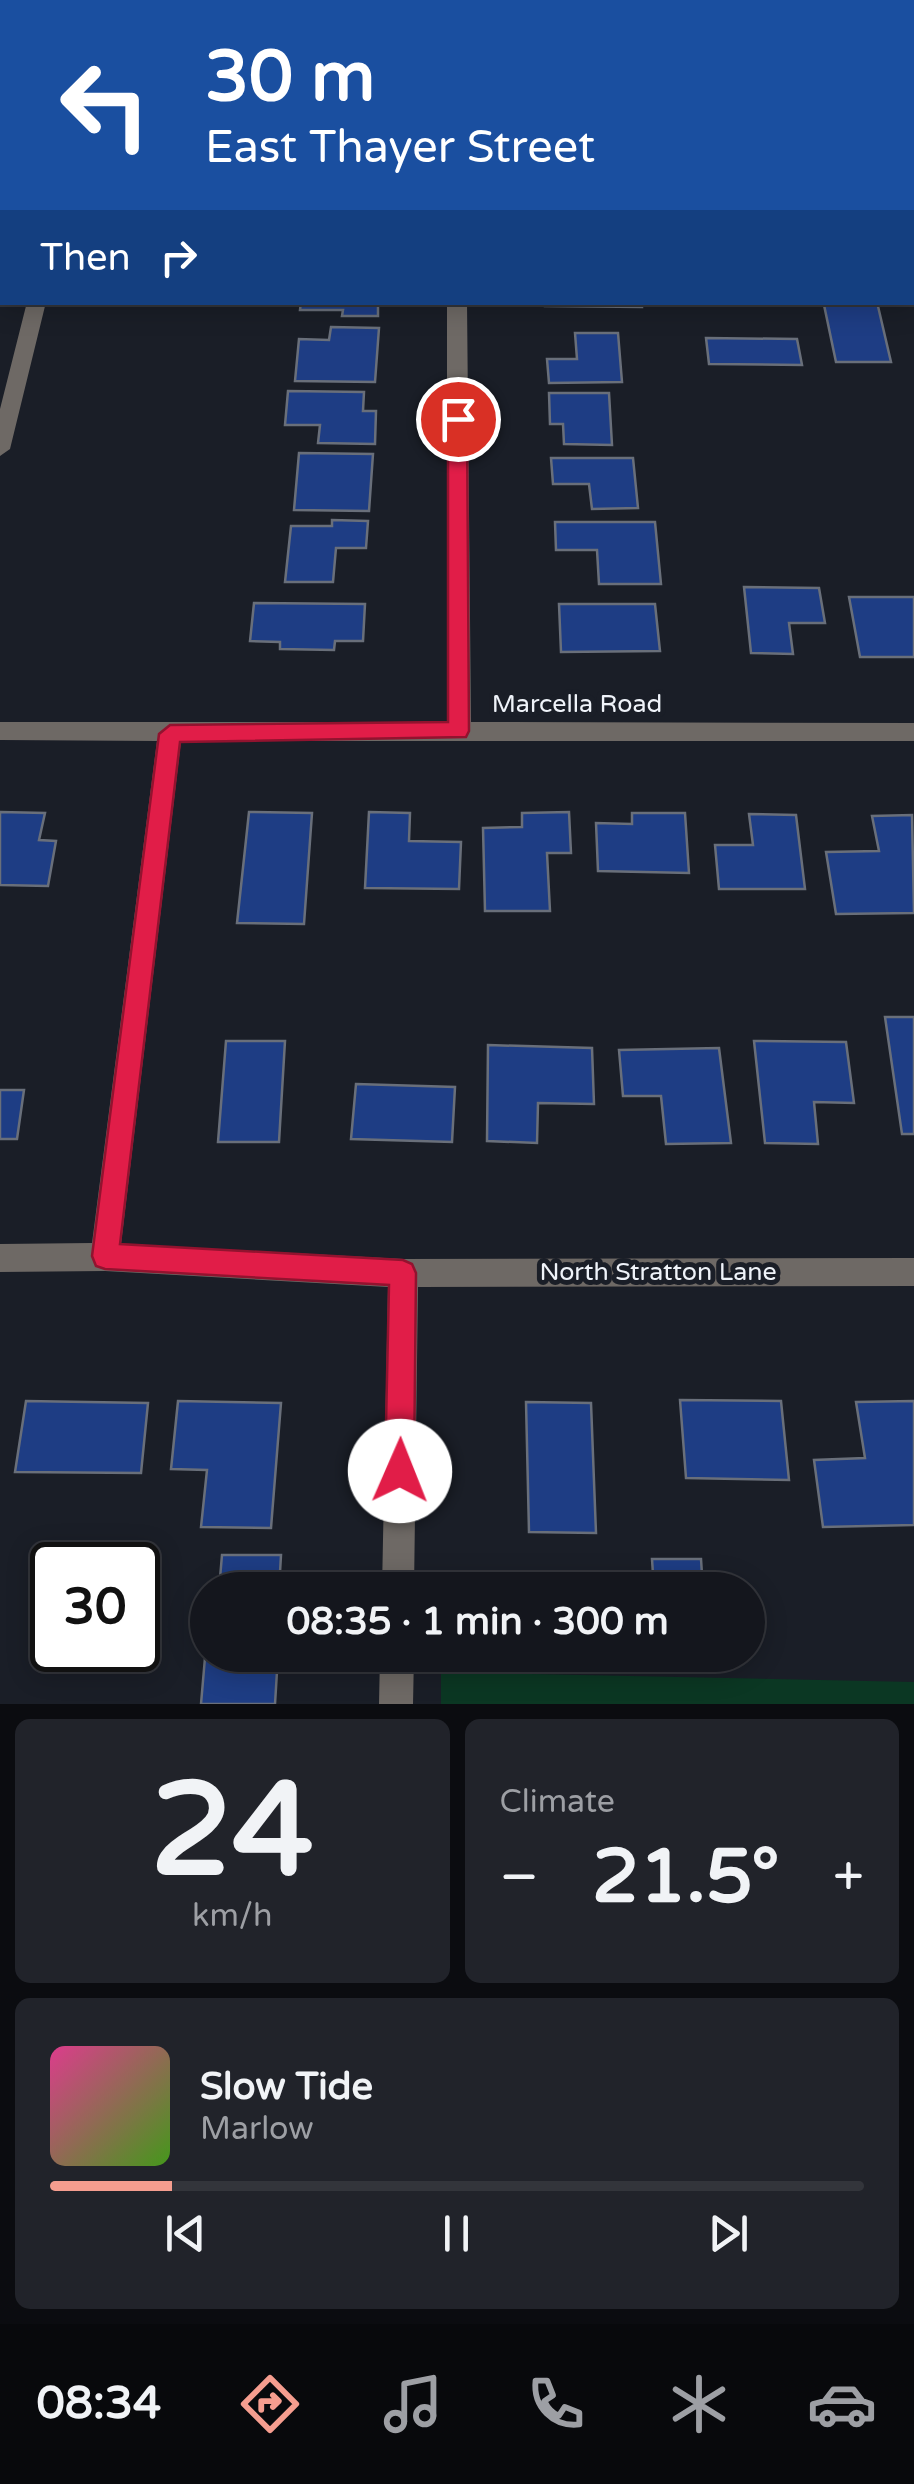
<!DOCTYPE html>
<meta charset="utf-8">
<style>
body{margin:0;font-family:"Varela Round",sans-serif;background:#21232a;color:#f1f3f6;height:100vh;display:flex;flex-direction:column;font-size:38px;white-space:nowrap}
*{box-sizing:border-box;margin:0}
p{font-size:32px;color:#9d9fa4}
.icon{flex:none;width:55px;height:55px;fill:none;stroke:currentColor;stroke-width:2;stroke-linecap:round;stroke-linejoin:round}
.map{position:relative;height:1704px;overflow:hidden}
.side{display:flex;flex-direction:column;gap:15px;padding:15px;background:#0b0c10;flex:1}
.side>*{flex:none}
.hud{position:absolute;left:0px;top:0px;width:915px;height:305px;box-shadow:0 5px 25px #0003,0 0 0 2px #33353b;background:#1a4fa0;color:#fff;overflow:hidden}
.speed{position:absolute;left:30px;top:1542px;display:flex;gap:20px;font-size:50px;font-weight:700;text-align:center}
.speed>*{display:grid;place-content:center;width:130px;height:130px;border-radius:50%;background:#14161d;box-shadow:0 5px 25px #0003,0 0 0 2px #33353b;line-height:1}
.speed .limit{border:5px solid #111;border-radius:15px;background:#fff;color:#111}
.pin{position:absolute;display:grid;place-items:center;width:85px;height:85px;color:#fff;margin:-42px;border:5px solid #fff;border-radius:50%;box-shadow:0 2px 10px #0007}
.me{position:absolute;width:110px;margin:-55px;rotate:1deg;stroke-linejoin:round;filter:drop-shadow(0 0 8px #0008)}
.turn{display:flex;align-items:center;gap:35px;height:210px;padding:0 40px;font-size:45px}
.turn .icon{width:130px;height:130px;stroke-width:2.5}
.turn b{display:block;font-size:70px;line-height:85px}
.then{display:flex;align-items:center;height:95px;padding:0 40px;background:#0003;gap:20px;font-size:38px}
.big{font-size:75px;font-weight:700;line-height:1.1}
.side .card{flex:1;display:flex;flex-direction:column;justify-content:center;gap:15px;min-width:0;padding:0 35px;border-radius:15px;background:#21232a}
.side .dial{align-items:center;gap:0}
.dial b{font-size:130px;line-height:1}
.song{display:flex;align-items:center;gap:30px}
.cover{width:120px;height:120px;border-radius:15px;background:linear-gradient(135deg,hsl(330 70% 55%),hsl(100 70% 35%))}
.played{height:10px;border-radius:5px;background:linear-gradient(90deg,#f59d8f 15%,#33353b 15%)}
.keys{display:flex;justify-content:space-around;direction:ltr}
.heat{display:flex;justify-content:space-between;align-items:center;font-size:55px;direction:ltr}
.side .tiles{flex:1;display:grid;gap:15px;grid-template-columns:1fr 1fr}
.card:last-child{grid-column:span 2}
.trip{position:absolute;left:190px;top:1572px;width:575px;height:100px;border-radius:50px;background:#14161d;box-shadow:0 5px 25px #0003,0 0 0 2px #33353b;font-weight:700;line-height:100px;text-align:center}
.dock{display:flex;height:160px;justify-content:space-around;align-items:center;background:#08090c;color:#9d9fa4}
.dock .icon{width:70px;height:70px}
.dock .on{color:#f59d8f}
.dock b{font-size:45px;color:#f1f3f6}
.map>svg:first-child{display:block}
.green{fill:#0b3723}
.building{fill:#1e3d84;stroke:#696f7a;stroke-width:2.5}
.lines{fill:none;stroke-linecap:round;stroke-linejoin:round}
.minor{fill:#6e6965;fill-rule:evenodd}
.route{fill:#e11d48;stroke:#92132f;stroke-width:2.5}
.labels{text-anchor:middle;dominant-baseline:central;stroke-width:10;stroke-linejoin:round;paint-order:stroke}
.street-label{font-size:25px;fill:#eff3f9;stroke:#1a1e27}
</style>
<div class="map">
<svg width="914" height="1704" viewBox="0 0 914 1704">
<rect width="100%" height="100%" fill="#1a1e27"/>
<path class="green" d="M441,1672L914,1682V1704H441Z"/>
<path class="building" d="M301,302H378V316H342L343,310H300Z
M545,302H642V307L545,306Z
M817,302H877L891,362H836L824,305Z
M331,327L379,328L375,382L295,381L299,339L329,340Z
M575,333H618L622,382L549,383L547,359H577Z
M706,338L797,339L802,365L709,364Z
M288,391L364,392L363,411H376L375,444L318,443L320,425H285Z
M549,393H609L612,445L564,444L563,424H550Z
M299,453L373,454L369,511L294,510Z
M551,458H633L638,508L592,509L589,484H553Z
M332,520L368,521L366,548H336L333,582H285L291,526H332Z
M555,522H655L661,584H599L597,550H556Z
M744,587L819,588L825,623H789L793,654L751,653Z
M849,597H914V657H860Z
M254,603L365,604L363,641H335L334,650L280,649V642L250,641Z
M559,604H655L660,651L561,652Z
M0,812L45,813L39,840L56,841L48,886L0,885Z
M249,812L312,813L304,924L237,923Z
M369,812L410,813L409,841L461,842L459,889L365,888Z
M569,812L571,853H547L550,911H485L483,828L522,827V813Z
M632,813H685L689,873L598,871L596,823L632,824Z
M749,814L796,815L805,889H719L715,845H753Z
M912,815L914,913L836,914L826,852L879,851L872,816Z
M885,1017H914V1134H902Z
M226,1041H285L279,1142H218Z
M754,1041L846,1042L854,1103L814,1102L818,1144L765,1143Z
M488,1045L592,1048L594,1104L538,1103L537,1143L487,1141Z
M719,1048L731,1143L666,1144L661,1096H623L619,1050Z
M356,1084L455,1087L452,1142L351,1139Z
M0,1090H24L17,1139H0Z
M680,1400L781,1401L789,1480L686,1478Z
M26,1401L148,1403L141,1473L15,1472Z
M178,1401L281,1403L271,1528L201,1527L207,1470L171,1469Z
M914,1401V1525L823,1527L814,1460L865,1458L856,1402Z
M526,1402L591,1403L596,1533L529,1532Z
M222,1555H281L279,1590H219Z
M652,1559H701L703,1590H654Z
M206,1646L208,1655H278L275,1704H201Z"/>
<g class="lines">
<path class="minor" d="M114,0H130V2H114Z
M164,0H180V2H164Z
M447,0H463V2H447Z
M674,0H690V2H674Z
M2,31V42L0,43V32Z
M0,169H2V179H0Z
M0,219L2,220V231H0Z
M912,219H914V231H912Z
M27,302H46L10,449L0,456V409Z
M447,302H467L471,722L914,723V741H181L121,1244L403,1259L914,1258V1286L418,1287L414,1590H382L388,1287L105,1271L0,1272V1244L92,1243L157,741L0,740V722H447Z
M380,1655H414L413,1704H379Z"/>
</g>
<path class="route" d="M458,413L467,419L469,731L466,737L180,742L120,1244L403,1260L412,1264L416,1273L414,1471L410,1481L400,1485L390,1481L385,1471L389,1285L105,1269L96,1266L92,1256L159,734L170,725L448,722V419Z"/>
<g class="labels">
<g class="street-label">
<text x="577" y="704">Marcella Road</text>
<text x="658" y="1272">North Stratton Lane</text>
</g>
</g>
</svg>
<div class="speed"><div class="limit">30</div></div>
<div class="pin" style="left:458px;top:419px;background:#d93025"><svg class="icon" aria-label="arrive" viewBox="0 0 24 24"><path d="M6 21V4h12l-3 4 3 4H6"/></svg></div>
<svg class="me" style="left:400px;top:1471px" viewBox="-20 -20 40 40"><circle r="19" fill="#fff"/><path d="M0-13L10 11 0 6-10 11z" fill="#e11d48"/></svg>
<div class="trip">08:35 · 1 min · 300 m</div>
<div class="hud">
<div class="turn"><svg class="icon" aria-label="left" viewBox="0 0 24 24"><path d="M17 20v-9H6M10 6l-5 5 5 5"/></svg><div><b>30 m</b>East Thayer Street</div></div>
<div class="then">Then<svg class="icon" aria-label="right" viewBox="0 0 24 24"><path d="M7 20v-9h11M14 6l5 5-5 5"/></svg></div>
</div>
</div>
<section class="side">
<div class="tiles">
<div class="card dial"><b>24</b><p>km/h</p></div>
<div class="card"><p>Climate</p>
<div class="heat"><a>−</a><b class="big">21.5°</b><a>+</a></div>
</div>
<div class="card">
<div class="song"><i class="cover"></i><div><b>Slow Tide</b><p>Marlow</p></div></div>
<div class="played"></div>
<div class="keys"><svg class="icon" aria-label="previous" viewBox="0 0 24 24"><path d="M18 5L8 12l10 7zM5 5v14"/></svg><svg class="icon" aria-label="pause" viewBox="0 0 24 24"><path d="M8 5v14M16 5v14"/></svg><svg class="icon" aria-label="next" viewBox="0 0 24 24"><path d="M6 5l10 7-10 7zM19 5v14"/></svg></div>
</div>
</div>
</section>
<nav class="dock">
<b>08:34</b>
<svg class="icon on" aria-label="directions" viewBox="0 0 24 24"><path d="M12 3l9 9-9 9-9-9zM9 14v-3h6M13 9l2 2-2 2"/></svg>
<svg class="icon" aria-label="music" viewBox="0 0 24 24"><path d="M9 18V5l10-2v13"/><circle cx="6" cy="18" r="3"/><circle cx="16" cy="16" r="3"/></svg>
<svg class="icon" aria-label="phone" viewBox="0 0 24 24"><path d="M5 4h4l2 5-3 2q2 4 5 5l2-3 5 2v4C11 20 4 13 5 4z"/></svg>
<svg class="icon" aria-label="climate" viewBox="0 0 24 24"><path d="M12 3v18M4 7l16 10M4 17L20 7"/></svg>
<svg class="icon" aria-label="car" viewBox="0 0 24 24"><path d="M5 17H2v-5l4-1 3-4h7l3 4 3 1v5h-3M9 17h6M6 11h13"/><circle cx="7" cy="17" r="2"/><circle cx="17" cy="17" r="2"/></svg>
</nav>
